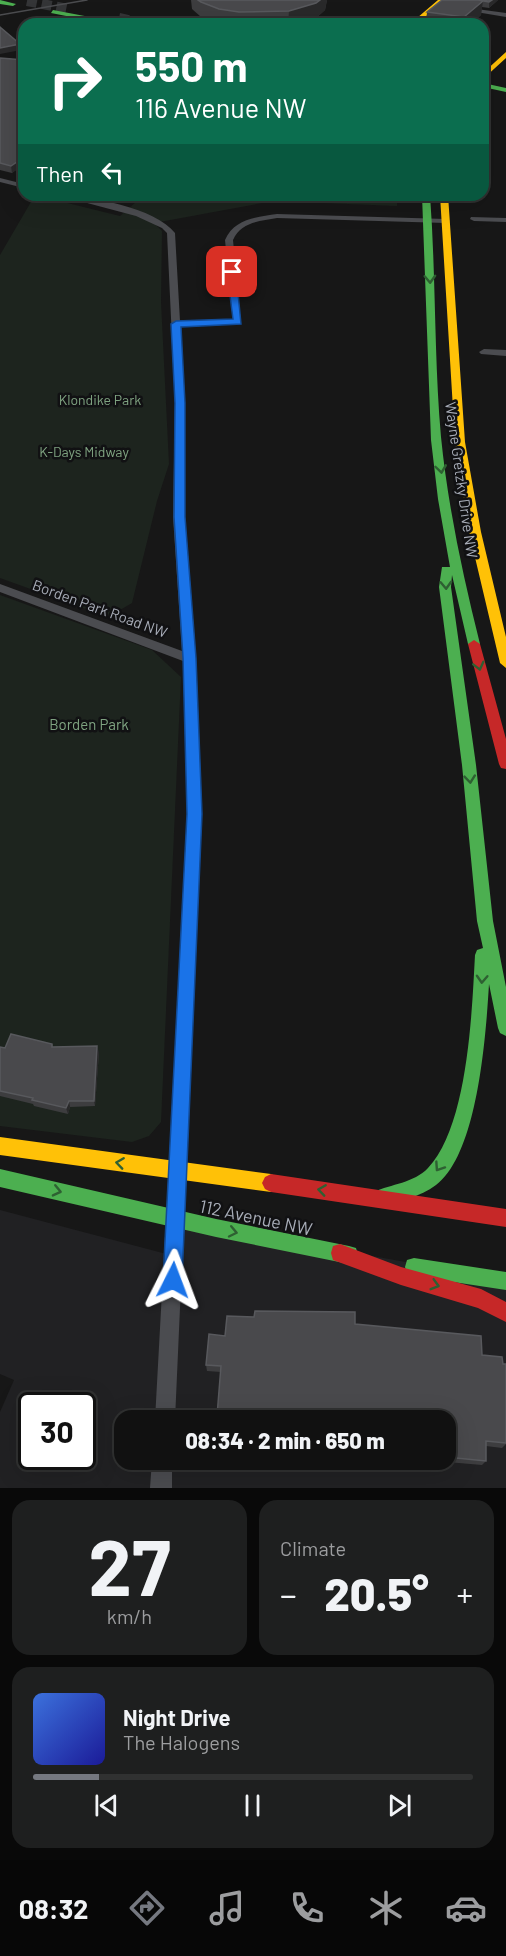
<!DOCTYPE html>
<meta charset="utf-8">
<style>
body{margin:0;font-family:Barlow,sans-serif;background:#1e1f1f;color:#f1f3f6;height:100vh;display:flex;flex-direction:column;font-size:22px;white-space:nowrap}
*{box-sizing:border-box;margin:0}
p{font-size:20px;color:#9c9d9f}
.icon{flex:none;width:33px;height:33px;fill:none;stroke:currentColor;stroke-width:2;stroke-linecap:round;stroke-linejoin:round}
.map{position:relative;height:1488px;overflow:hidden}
.details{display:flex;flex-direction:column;gap:12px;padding:12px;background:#090909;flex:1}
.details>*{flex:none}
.top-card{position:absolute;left:18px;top:18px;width:471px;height:183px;border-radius:18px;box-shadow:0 6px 24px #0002,0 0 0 2px #303131;background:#0b6e4f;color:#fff;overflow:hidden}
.speed{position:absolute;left:18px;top:1392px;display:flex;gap:12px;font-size:30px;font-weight:700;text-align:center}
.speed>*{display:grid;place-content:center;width:78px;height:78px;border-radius:50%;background:#111;box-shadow:0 6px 24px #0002,0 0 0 2px #303131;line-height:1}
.speed .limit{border:3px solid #111;border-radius:9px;background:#fff;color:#111}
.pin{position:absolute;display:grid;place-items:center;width:51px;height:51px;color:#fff;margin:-26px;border-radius:12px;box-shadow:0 3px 9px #0006}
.me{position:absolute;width:66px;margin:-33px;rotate:3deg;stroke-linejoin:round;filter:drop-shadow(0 0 4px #0008)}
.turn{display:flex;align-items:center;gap:21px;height:126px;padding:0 18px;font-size:27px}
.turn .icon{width:78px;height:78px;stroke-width:2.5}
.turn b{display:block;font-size:42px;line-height:51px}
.then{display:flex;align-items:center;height:57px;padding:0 18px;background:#0003;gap:12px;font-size:22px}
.big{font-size:45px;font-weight:800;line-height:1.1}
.details .tile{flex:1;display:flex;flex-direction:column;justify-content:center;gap:9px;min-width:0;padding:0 21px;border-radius:18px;background:#1e1f1f}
.details .dial{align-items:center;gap:0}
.dial b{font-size:78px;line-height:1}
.song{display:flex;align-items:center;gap:18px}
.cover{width:72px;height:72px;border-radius:9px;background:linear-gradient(135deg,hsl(220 70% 55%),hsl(240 70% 35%))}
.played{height:6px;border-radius:3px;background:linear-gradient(90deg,#757880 15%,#303131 15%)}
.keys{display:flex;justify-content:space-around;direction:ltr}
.heat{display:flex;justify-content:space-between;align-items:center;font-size:33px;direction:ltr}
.details .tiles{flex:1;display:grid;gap:12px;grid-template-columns:1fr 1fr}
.tile:last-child{grid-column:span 2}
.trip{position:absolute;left:114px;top:1410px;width:342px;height:60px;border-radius:18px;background:#111;box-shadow:0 6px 24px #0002,0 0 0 2px #303131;font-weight:800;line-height:60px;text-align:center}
.tab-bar{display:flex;height:96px;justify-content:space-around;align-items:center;background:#070707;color:#9c9d9f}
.tab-bar .icon{width:42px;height:42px}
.tab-bar .selected{color:#757880}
.tab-bar b{font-size:27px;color:#f1f3f6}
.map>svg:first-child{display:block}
.built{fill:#212123;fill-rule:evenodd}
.green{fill:#1d241e}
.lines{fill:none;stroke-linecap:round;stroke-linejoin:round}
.secondary-tunnel{stroke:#343537;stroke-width:10;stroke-dasharray:10 5;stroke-linecap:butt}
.street{fill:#4b4c50;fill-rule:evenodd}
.fast{fill:#4caf50;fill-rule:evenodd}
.slow{fill:#ffc107;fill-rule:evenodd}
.jam{fill:#c62828;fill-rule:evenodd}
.tram{stroke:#4b4c4f;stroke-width:1.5}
.wall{fill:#3d3d3f}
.shaded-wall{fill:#29292a}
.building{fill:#49494c;stroke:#58595d;stroke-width:1.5}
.oneway{stroke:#2e6032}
.route{fill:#1a73e8;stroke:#114b97;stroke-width:1.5}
.labels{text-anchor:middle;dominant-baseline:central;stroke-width:5;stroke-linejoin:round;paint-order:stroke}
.far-park-label{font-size:14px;fill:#7fa381;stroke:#111113}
.street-label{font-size:15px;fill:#a8adb8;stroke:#111113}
.park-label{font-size:15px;fill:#7fa381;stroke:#111113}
.near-street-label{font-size:18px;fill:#a8adb8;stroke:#111113}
</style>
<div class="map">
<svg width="506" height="1488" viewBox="0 0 506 1488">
<rect width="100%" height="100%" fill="#171717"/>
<path class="built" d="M0,1210L174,1256L176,1218L216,1228L506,1280V1488H0V1412L14,1380L0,1374ZM32,1406H82V1456H32ZM124,1420H446V1460H124Z"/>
<path class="green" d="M35,195L120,216L144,195H397V206L273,201L154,223L162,231L161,302L169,464L157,501L132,603L108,617L0,578V255Z
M0,595L152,650L181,677L161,1122L149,1136L132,1142L0,1126Z"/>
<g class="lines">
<path class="secondary-tunnel" d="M27,1L68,9
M119,18L143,23"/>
<path class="street" d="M462,7L506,13V17L464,10Z
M0,178L24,184V188L0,182Z
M57,195C88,195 156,208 175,233L180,321L233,319L225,240C234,219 256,217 277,214L446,219L450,221L446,223L277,218C260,221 241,222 233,240L241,324L181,327L185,403V517L195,658L202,814L175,1420H155L188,814L183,661L0,592V584L182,651L173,517L175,403L167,233L162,228L136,216Z
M471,217L506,218V222L474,221L470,219Z
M484,349L506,350V356L481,354L479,352Z
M152,1460H172V1488H150Z"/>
<path class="fast" d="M0,0L16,4L13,6L0,4Z
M53,10L111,21L114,23L107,24L51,13Z
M143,21L152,23L153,24H141Z
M483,83L506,88V92L483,87Z
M422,195H430C436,276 434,357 441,437C448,507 463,576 480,644L474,648L468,644L452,575L451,587L476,765L493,921L506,987V1036L500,1033L498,1028L489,984C486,1034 478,1154 436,1185C420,1197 399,1201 380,1207L374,1204L371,1198L374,1192C391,1184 414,1183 428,1168C468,1126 472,1011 475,955L477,950L483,948L477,921L462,765L439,587L442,567H450L438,499L431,440Z
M0,1169L216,1219L349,1246L356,1248L358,1255L356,1262L349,1264L216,1237L0,1187Z
M414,1258L506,1272V1290L414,1276L407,1274L405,1267L407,1260Z"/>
<path class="slow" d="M438,0H445L417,24H410Z
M506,52V58L483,79V73Z
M440,195H448L465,442L481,532L506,637V668L500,663L469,532L455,442Z
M0,1137L271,1174L277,1177L280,1183L277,1189L271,1192L0,1155Z"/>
<path class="jam" d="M474,640L480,644L506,739V769L501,768L499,764L468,644Z
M271,1174L506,1209V1227L271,1192L265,1189L262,1183L265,1177Z
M340,1244L401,1267L481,1289L506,1302V1322L478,1308L401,1285L333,1260L331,1253L333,1246Z"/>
<path class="tram" d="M0,15L87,0"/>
</g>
<path class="wall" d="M191,0H327L325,10L316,18L294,24H224L219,23L201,17L192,9Z
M442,0H498L489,8L482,7L481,15L471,24H426L427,12Z
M0,58L24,60V164L12,173L0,170Z
M52,1044L53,1047L99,1052L95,1106L70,1107L68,1114L34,1106L33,1104L0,1096V1047L5,1048Z
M355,1324L482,1355L503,1364H506V1444L502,1448L486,1446V1461L482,1465L424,1460H446V1420H218L217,1416L221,1372L207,1371L206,1365L225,1336Z"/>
<path class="shaded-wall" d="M320,0H327L325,10L316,18L294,24H288L289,11Z
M492,0H498L489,8V2Z
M483,1L481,15L471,24H463L464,17Z
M20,44L21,50L0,54V48Z
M24,157V164L12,173L11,166Z
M97,1046L99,1052L95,1106L94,1101Z
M69,1101L70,1107L68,1114L66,1108Z"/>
<path class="building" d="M198,0H320L316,3L289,11L239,12L219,9L201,2Z
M442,0H478L483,1L464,17L427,12Z
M478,0H492L489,2Z
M0,27L20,44L0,48Z
M0,58L24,60V157L11,166L0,163Z
M11,1034L52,1044V1047L97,1046L94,1101H69L66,1108L32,1100L33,1098L0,1091V1047L5,1048Z
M255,1311L355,1312V1324L481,1336L482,1355L502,1357L503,1364H506V1443L486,1441V1461L446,1457V1420H241L217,1416L221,1366L206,1365L209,1334L225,1336L227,1316L254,1317Z"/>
<defs><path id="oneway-chevron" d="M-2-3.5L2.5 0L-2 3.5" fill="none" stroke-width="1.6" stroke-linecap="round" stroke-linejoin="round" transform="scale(1.5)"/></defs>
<g class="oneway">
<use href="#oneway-chevron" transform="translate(430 279) rotate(88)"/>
<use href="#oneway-chevron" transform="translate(441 469) rotate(82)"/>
<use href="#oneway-chevron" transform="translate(446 585) rotate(88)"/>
<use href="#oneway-chevron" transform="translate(479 666) rotate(76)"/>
<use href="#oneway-chevron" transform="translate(470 779) rotate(84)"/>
<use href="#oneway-chevron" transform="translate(482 979) rotate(93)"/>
<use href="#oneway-chevron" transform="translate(120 1163) rotate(-172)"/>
<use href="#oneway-chevron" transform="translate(439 1167) rotate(124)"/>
<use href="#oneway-chevron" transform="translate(322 1190) rotate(-172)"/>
<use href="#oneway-chevron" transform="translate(57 1191) rotate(13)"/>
<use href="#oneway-chevron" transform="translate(233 1232) rotate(12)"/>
<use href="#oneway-chevron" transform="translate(435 1285) rotate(16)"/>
</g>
<path class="route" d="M232,269L236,272L241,324L181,327L185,403V517L196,658L202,814L182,1280L180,1287L173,1290L166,1287L163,1280L187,814L183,658L174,517L175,403L171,324L176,321L233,319L227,272Z"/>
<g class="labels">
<g class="far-park-label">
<text x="100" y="399">Klondike Park</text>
<text x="84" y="451">K-Days Midway</text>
</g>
<g class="street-label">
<text transform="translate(462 480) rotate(82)">Wayne Gretzky Drive NW</text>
<text transform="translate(100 608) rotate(20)">Borden Park Road NW</text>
</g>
<g class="park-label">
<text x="89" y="724">Borden Park</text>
</g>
<g class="near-street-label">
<text transform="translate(256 1217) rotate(12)">112 Avenue NW</text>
</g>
</g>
</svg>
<div class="speed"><div class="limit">30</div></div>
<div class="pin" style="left:232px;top:272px;background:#d93025"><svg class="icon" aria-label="arrive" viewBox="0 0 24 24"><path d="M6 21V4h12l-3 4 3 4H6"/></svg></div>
<svg class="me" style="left:173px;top:1280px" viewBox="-20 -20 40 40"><path d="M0-17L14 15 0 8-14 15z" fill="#1a73e8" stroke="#fff" stroke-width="4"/></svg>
<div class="trip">08:34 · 2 min · 650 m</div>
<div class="top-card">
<div class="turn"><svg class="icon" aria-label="right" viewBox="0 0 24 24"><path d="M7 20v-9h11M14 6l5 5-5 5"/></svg><div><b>550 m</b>116 Avenue NW</div></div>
<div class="then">Then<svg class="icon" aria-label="left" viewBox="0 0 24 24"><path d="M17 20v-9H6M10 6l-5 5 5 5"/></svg></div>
</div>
</div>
<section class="details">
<div class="tiles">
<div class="tile dial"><b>27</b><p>km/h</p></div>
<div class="tile"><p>Climate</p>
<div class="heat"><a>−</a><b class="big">20.5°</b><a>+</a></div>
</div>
<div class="tile">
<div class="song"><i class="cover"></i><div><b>Night Drive</b><p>The Halogens</p></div></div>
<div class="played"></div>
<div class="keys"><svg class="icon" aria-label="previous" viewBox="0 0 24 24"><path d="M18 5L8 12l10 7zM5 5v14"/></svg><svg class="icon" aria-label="pause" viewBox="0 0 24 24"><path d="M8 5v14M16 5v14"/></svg><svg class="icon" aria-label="next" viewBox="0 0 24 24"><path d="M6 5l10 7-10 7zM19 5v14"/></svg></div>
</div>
</div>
</section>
<nav class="tab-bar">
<b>08:32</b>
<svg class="icon selected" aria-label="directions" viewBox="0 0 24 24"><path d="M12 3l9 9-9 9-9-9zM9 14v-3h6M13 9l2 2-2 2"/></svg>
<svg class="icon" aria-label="music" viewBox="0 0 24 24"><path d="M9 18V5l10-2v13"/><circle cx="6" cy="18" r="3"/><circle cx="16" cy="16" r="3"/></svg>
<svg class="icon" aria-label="phone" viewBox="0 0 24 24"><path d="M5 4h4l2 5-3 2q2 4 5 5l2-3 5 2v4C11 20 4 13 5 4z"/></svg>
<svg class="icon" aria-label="climate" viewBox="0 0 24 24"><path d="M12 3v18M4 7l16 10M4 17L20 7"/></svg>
<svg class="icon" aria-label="car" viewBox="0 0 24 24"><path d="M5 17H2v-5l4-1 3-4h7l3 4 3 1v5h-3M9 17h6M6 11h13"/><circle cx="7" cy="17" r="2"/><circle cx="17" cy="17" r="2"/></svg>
</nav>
